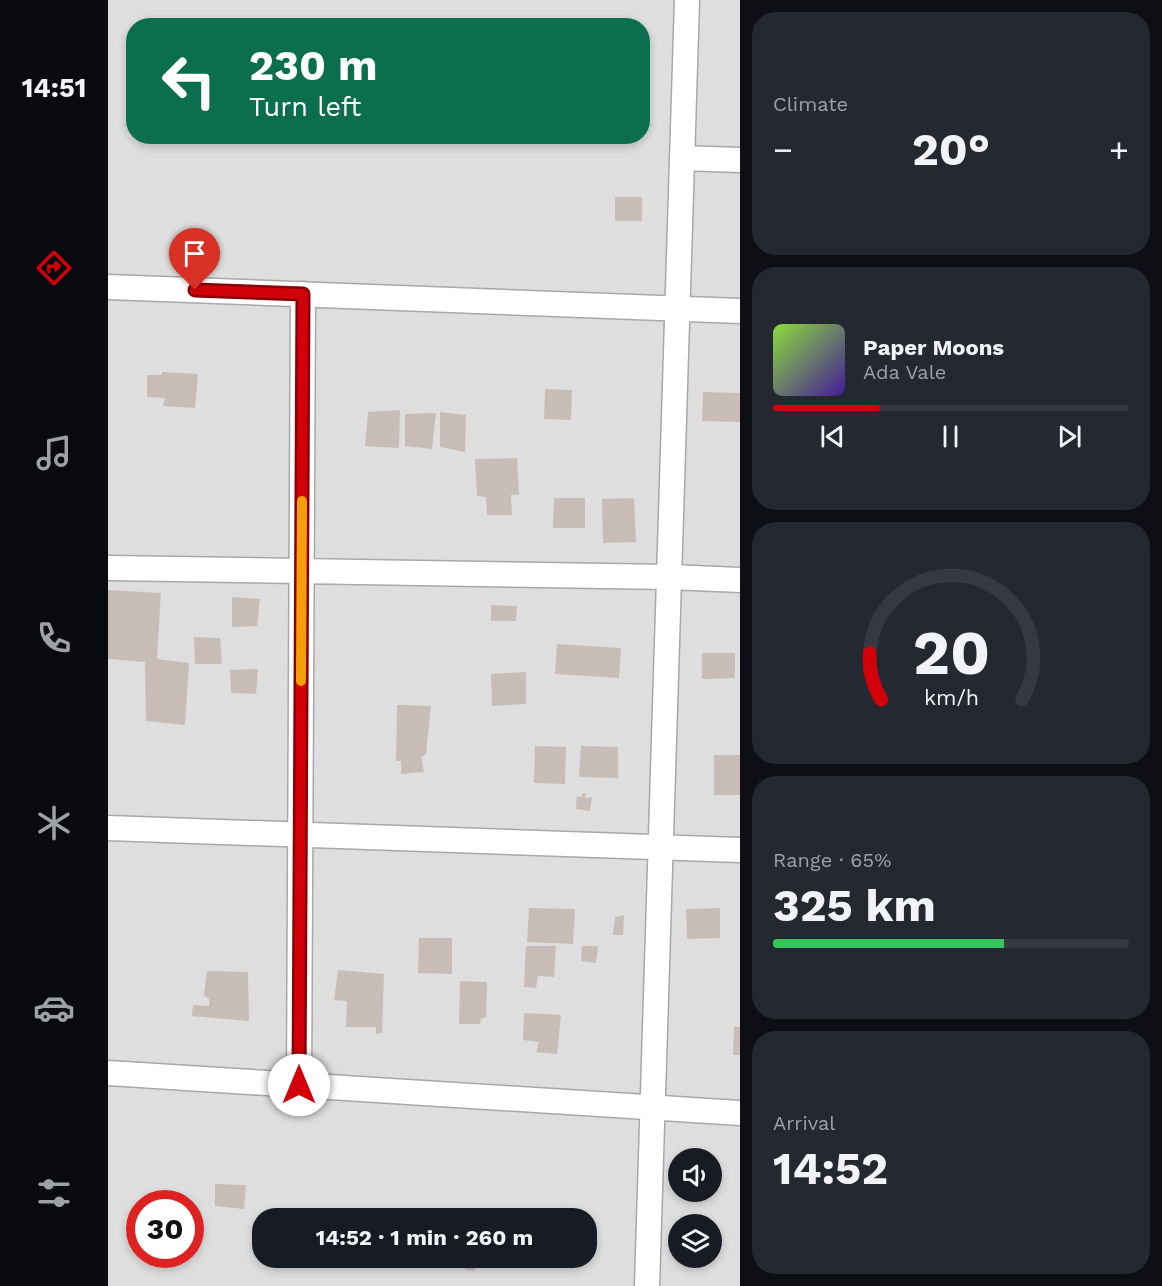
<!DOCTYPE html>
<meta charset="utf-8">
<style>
body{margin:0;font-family:"Work Sans",sans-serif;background:#242831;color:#f1f3f6;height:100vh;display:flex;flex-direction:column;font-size:22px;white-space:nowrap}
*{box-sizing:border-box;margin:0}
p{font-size:20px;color:#9ea1a6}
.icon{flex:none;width:33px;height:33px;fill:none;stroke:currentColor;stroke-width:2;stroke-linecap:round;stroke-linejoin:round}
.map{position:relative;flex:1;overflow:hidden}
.panel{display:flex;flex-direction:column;gap:12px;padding:12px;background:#0d0f14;width:422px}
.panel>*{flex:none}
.banner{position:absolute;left:18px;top:18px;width:524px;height:126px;border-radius:24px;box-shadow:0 3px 9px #0003;background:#0b6e4f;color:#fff;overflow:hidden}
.fabs{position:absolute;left:560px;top:1148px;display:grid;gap:12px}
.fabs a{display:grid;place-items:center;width:54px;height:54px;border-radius:50%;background:#171b24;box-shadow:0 3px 9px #0003;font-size:30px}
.speed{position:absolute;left:18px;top:1190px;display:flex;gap:12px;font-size:30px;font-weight:700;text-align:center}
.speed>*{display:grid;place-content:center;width:78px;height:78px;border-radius:50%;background:#171b24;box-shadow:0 3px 9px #0003;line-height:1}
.speed .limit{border:9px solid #d22;background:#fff;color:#111}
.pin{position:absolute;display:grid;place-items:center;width:51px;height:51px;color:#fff;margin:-62px -26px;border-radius:50% 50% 50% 0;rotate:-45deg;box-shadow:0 0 6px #0007}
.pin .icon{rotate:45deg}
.me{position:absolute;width:66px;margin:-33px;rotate:0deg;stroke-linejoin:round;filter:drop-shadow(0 0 4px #0008)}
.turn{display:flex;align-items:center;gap:21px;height:126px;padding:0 24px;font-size:27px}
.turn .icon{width:78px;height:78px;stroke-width:2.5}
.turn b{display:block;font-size:42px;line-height:51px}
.big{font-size:45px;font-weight:700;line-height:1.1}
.panel .card{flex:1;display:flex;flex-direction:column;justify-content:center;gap:9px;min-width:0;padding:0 21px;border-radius:24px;background:#242831}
.panel .dial{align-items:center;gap:0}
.dial svg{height:156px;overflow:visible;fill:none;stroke:#363941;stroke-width:7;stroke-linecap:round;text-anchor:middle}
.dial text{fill:#f1f3f6;stroke:none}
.song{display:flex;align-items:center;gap:18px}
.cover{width:72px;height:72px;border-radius:9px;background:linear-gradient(135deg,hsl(90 70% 55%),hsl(260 70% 35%))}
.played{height:6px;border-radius:3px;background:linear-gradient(90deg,#d20008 30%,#363941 30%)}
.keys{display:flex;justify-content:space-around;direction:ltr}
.heat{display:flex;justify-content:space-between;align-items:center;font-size:33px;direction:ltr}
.charge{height:9px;border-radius:4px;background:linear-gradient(90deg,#34c759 65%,#363941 0)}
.trip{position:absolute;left:144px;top:1208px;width:345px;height:60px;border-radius:24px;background:#171b24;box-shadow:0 3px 9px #0003;font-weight:700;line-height:60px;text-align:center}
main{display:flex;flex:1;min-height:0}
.tabs{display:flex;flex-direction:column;width:108px;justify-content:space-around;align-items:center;background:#090b0e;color:#9ea1a6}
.tabs .icon{width:42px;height:42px}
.tabs .current{color:#d20008}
.tabs b{font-size:27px;color:#f1f3f6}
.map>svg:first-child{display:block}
.residential{fill:#dfdede;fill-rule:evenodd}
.building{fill:#c7bdb6}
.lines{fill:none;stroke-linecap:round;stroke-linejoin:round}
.minor-casing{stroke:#a8a8a8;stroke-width:27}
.minor{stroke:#fff;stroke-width:24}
.route-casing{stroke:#880005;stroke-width:15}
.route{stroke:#d20008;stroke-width:10}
.slow{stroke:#f59e0b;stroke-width:10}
</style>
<main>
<nav class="tabs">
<b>14:51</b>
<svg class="icon current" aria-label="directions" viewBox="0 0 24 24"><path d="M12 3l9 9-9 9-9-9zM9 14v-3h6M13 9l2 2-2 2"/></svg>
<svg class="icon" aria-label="music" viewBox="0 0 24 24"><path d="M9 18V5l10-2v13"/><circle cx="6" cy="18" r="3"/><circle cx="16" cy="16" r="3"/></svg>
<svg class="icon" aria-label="phone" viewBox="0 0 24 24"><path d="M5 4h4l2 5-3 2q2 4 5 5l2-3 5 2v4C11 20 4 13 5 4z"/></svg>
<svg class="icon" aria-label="climate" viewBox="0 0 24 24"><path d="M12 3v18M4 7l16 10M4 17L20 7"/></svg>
<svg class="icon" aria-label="car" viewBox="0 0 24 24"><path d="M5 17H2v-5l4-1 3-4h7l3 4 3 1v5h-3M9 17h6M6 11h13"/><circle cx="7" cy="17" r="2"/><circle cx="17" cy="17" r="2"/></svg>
<svg class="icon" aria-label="filters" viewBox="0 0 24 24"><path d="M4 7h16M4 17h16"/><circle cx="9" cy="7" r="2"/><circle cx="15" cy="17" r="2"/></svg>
</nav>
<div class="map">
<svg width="633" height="1286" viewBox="0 0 633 1286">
<rect width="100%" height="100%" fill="#f2eee7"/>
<path class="residential" d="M0,0H632V1286H0ZM26,26H534V136H26ZM570,1158H603V1191H570ZM32,1203H82V1254H32ZM154,1218H478V1257H154ZM570,1224H603V1257H570Z"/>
<path class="building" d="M507,197H534V221H507Z
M54,372L90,374L87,408L55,406L57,398L39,397V375H53Z
M437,389L464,390L463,420L436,419Z
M595,392L633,393V422L594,421Z
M292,410L291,448L257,446L260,412Z
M332,412L358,415L357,452L332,447Z
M328,413L324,449L297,446V414Z
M409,458L411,494L403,495L404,515H379L378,497L369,496L367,459Z
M446,498H477V528H445Z
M526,498L528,542L495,543L494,499Z
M0,590L53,593L49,659L81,663L77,725L38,721L37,662L0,659Z
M124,597L152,599L149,626L124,627Z
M383,605L409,606L408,621H383Z
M86,637L112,638L114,664H87Z
M449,644L513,648L511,678L447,674Z
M594,653H627V678L594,679Z
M150,669L148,694L123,693L122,670Z
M418,672V704L384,706L383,674Z
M289,705L323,706L318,754L313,757L316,772L293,774V761H288Z
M427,746L458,747L457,784L426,783Z
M473,746L510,747V778L471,777Z
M606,755H633V795H606Z
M474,793L478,794L477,798L484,797L482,811L468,809L469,796L474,797Z
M421,908L467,909L465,944L419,942Z
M612,908V938L579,939L578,909Z
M516,915L515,935H505L507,917Z
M311,938H344V974L310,973Z
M418,946H448L446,977L430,976L428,988L416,987Z
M474,946H490L488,963L473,961Z
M230,970L276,974L274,1033L268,1034V1027H238L239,1001L226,1000Z
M99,971L140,972L141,1021L84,1016L85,1005L101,1006V999L96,995Z
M352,981L379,982L378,1017L373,1019L372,1024H351Z
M416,1013L453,1015L449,1054L428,1052L431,1042L415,1040Z
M626,1027H633V1055H625Z
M107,1184L138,1185L136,1209L107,1206Z
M354,1257H370L367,1271L357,1270L358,1264H352Z"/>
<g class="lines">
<g class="minor-casing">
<path id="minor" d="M574,158L633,160
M0,287L633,311
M0,568L562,577L633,580
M0,828L633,850
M0,1073L633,1113
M191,1085L195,294
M539,1286L579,0"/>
</g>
<use href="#minor" class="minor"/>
</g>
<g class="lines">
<g class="route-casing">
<path id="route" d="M87,290L195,294L191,1085"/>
</g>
<use href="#route" class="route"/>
<path class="slow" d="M193,681L194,501"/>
</g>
</svg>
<div class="fabs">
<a><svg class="icon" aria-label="sound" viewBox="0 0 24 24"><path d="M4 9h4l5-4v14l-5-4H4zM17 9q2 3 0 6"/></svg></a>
<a><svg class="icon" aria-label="layers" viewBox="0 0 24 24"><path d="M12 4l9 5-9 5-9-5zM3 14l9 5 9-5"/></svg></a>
</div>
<div class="speed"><div class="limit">30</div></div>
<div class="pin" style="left:87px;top:290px;background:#d93025"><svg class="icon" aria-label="arrive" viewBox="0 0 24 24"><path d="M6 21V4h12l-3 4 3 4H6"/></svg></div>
<svg class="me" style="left:191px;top:1085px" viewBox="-20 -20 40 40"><circle r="19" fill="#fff"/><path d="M0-13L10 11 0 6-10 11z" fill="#d20008"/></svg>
<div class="trip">14:52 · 1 min · 260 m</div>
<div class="banner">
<div class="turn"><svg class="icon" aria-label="left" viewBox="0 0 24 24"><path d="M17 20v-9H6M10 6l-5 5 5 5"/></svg><div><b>230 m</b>Turn left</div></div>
</div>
</div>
<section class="panel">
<div class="card"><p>Climate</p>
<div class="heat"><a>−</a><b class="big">20°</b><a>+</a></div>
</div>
<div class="card">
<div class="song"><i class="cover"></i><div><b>Paper Moons</b><p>Ada Vale</p></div></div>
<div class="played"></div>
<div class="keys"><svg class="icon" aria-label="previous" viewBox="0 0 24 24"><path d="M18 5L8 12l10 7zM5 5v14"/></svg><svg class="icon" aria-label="pause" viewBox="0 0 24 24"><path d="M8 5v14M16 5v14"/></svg><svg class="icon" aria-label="next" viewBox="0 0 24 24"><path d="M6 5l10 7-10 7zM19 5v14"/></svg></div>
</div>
<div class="card dial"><svg viewBox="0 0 100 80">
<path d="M14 69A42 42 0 1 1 86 69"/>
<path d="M14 69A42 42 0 0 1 8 45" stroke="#d20008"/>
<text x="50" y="56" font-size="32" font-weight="700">20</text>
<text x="50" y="72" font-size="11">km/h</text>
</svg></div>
<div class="card"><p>Range · 65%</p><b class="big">325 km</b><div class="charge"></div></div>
<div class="card"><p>Arrival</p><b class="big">14:52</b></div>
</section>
</main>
